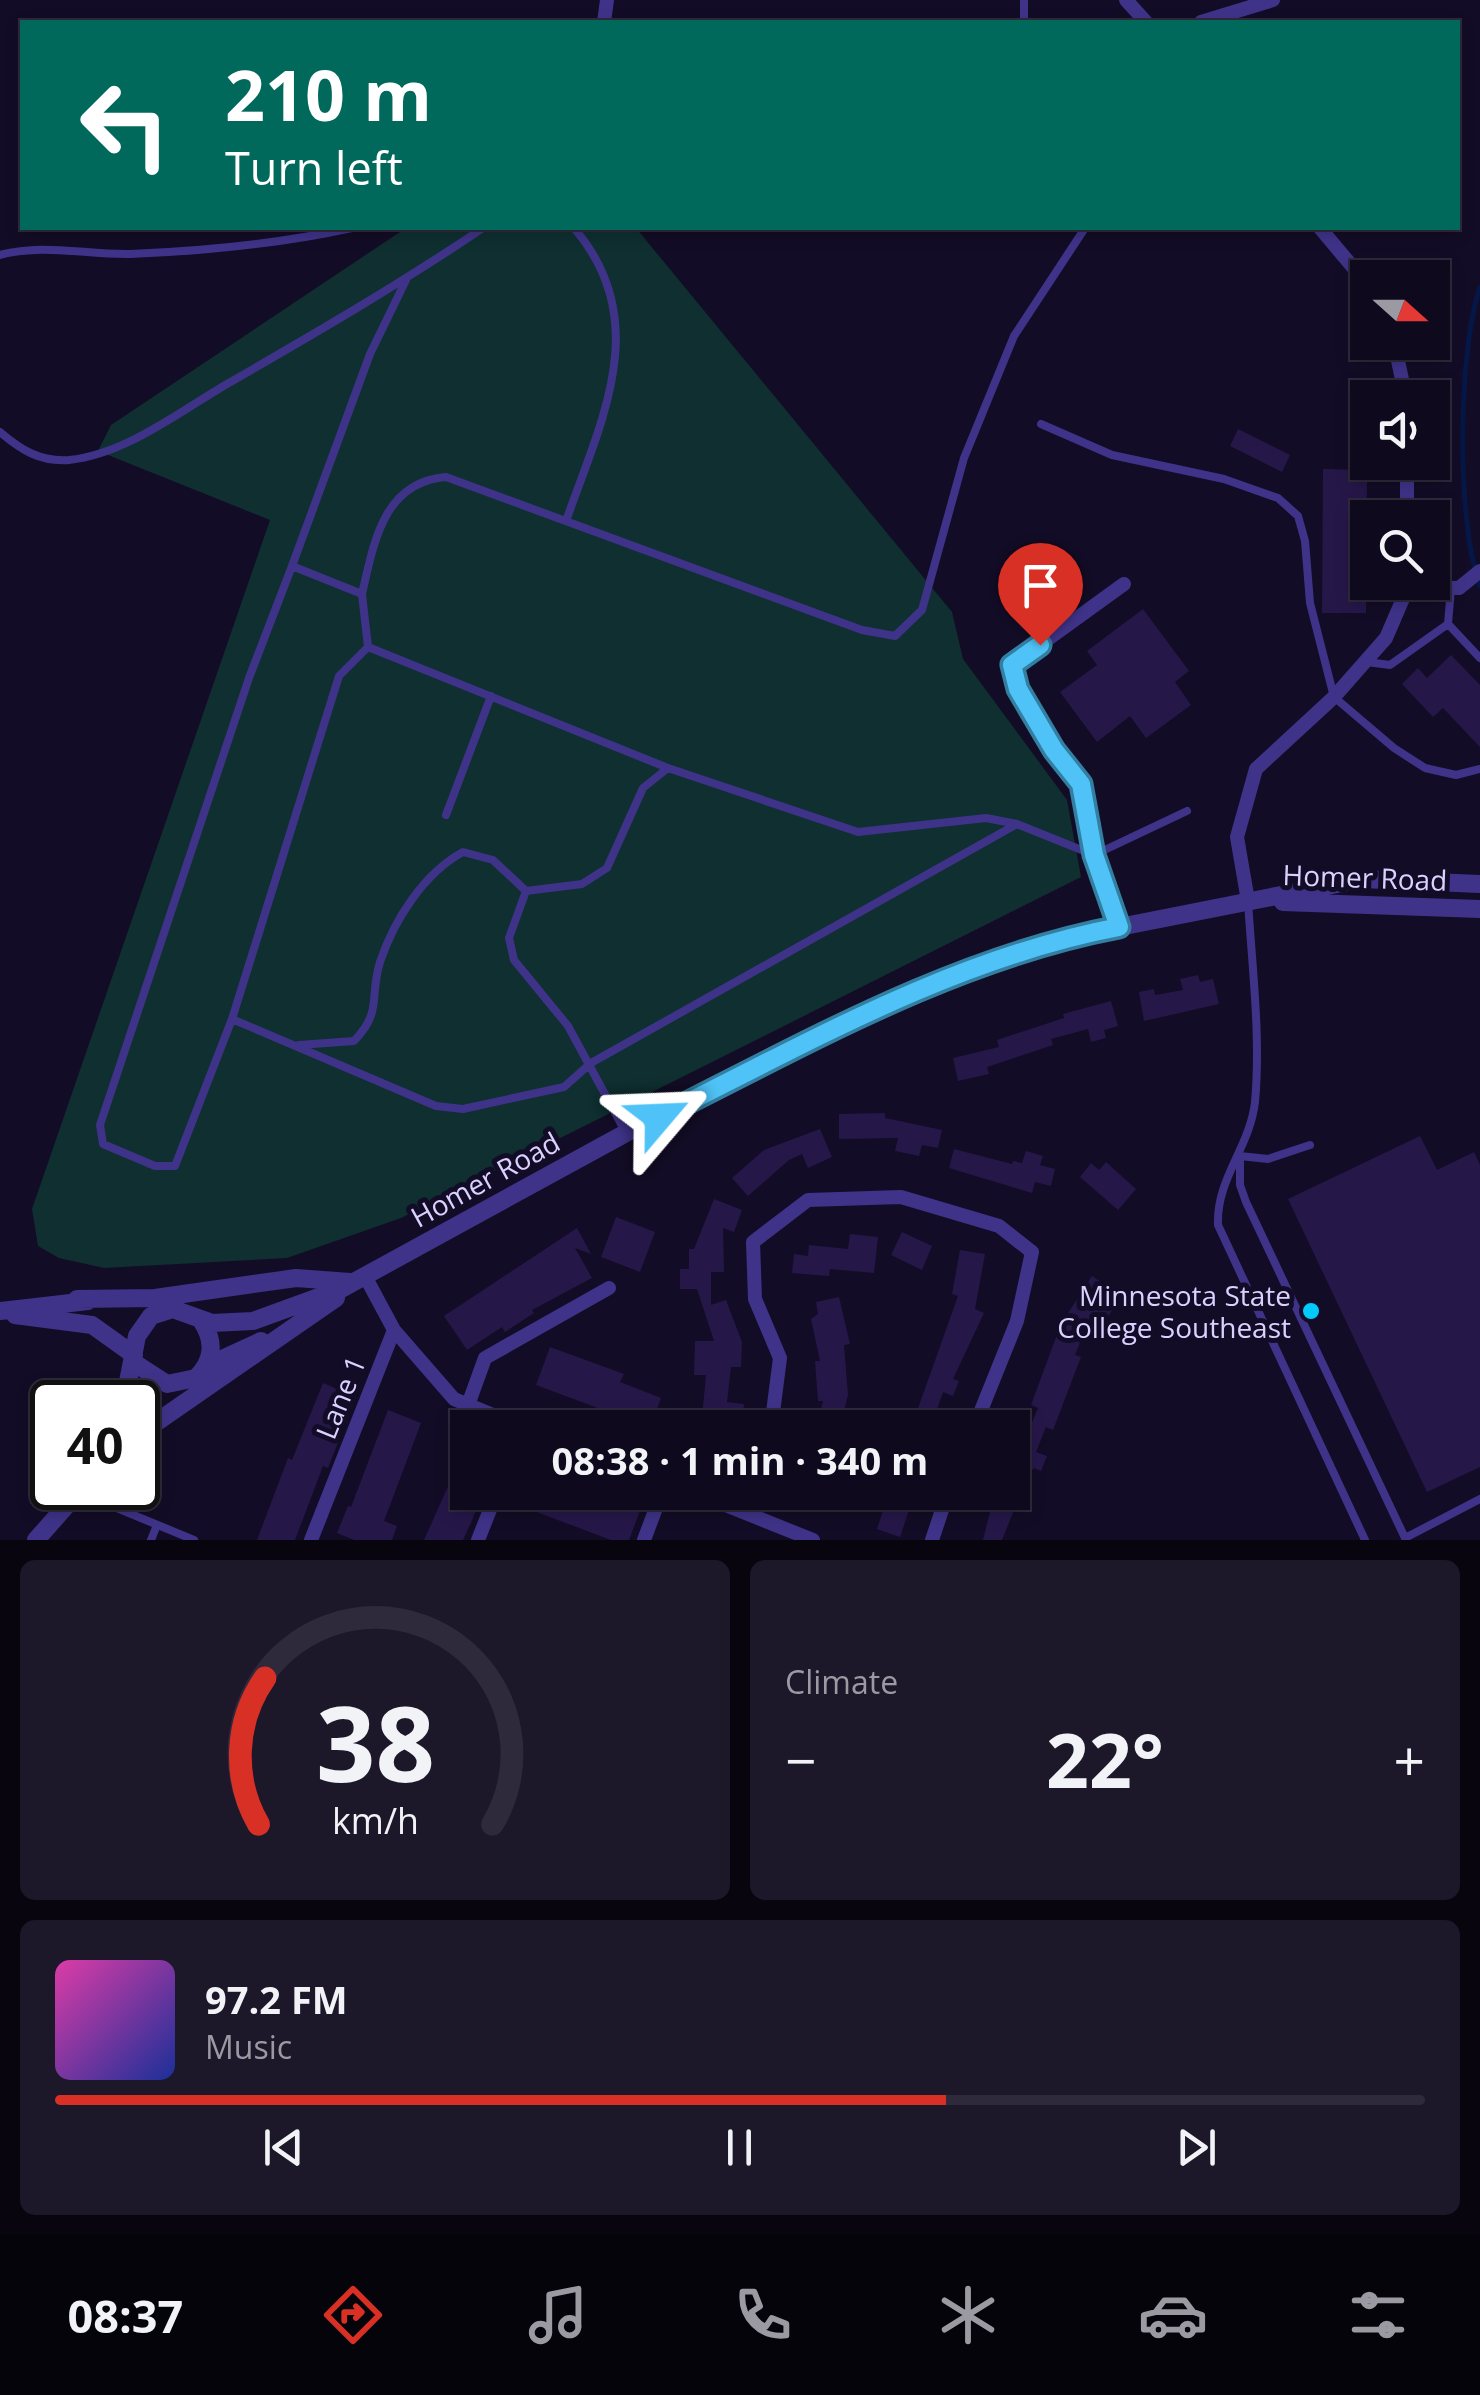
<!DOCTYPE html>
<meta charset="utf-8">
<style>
body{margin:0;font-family:"Open Sans",sans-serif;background:#1c1729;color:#f1f3f6;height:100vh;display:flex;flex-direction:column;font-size:38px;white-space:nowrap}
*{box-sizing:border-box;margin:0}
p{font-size:32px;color:#9b9aa3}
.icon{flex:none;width:55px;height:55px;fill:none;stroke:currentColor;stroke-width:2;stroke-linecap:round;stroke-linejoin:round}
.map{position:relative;height:1540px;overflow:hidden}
.details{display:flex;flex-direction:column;gap:20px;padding:20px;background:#08050f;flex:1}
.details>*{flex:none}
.hud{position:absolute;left:20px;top:20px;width:1440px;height:210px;border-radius:0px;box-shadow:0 5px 15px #0003,0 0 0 2px #2e2a3b;background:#00695c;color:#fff;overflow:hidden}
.needle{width:65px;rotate:111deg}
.controls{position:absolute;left:1350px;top:260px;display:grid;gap:20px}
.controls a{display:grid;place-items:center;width:100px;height:100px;border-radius:0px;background:#0e091c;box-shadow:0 5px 15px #0003,0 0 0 2px #2e2a3b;font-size:50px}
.speed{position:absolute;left:30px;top:1380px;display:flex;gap:20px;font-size:50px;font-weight:700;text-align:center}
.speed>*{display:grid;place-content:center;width:130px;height:130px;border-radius:50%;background:#0e091c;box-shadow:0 5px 15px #0003,0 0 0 2px #2e2a3b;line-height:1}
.speed .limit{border:5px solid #111;border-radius:15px;background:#fff;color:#111}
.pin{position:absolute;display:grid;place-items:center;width:85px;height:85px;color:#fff;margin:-102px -42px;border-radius:50% 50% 50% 0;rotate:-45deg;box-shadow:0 0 10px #0007}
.pin .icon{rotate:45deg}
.me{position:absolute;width:110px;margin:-55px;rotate:64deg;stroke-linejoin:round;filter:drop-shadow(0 0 8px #0008)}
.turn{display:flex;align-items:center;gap:35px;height:210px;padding:0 40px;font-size:45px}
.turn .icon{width:130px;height:130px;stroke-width:2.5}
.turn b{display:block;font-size:70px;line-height:85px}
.big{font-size:75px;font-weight:700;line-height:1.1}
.details .card{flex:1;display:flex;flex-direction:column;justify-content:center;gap:15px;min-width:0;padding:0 35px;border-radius:15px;background:#1c1729}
.details .dial{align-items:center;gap:0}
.dial svg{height:260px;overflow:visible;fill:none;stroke:#2e2a3b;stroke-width:7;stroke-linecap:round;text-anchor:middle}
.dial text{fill:#f1f3f6;stroke:none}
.song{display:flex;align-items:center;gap:30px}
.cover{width:120px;height:120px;border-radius:15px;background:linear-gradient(135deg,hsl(320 70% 55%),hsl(230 70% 35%))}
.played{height:10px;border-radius:5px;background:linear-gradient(90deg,#d93025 65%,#2e2a3b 65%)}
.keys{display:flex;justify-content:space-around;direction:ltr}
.heat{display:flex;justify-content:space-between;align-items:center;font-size:55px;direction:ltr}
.details .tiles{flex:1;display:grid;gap:20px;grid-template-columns:1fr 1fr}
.card:last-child{grid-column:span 2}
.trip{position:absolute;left:450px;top:1410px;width:580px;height:100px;border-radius:0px;background:#0e091c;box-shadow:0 5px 15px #0003,0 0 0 2px #2e2a3b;font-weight:700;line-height:100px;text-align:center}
.tabs{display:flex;height:160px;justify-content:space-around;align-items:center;background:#06040b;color:#9b9aa3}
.tabs .icon{width:70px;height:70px}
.tabs .on{color:#d93025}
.tabs b{font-size:45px;color:#f1f3f6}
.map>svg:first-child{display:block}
.green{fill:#0f2f31}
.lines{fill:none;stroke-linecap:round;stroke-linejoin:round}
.stream{stroke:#051746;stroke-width:5}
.building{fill:#261749}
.service{stroke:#3f3389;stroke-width:8}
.minor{stroke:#3f3389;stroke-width:14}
.tertiary{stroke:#3f3389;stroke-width:18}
.route-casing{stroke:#337fa1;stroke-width:25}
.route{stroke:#4fc3f7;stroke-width:18}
.poi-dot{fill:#00cbfc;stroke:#130c26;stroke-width:4}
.labels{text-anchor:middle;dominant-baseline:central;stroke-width:10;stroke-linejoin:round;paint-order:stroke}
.street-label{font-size:28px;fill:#dbd1ff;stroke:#130c26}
.poi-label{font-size:28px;fill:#dbd1ff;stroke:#130c26;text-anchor:end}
</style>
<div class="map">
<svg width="1480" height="1540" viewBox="0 0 1480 1540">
<rect width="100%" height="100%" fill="#130c26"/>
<path class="green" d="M406,228H636L952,612L963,659L1067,800L1081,877L401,1218L287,1258L104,1268L59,1258L38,1246L32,1209L270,520L98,451L111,425Z"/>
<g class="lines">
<path class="stream" d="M1480,287C1458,351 1456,522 1480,586"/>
</g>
<path class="building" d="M1238,429L1290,455L1282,472L1230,446Z
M1323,469L1367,470L1366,613H1322Z
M1143,609L1189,671L1175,682L1191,705L1146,738L1130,716L1097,742L1060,692L1097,665L1087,651Z
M1451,655L1480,685V747L1443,708L1433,717L1402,684L1418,668L1427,678Z
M1198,975L1200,982L1213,979L1219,1004L1144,1021L1139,992L1154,989L1155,995L1183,990L1180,979Z
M1111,1001L1118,1026L1104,1030L1106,1038L1091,1042L1088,1029L1051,1039L1053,1045L987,1067L989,1074L958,1081L953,1058L999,1047L997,1040L1064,1018L1063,1014Z
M885,1113V1118L942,1130L938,1148L922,1145L919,1156L895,1151L898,1138L839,1139V1114Z
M820,1129L832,1157L808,1168L802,1154L789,1160L748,1196L732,1178L764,1150Z
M1420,1136L1437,1170L1474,1152L1480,1165V1467L1427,1492L1288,1199Z
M954,1149L1012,1164L1013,1161L1022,1163L1026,1151L1043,1156L1040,1165L1055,1169L1051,1186L1035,1182L1032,1193L949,1168Z
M1106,1162L1136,1189L1118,1210L1080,1177L1091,1163L1099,1170Z
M714,1199L742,1210L734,1232L723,1228L724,1272H711V1305L726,1300L742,1342L741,1367H731L727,1402L744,1404L742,1428H701L706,1375H694L695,1341H714L697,1289H680V1269H689V1249H694Z
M616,1217L655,1232L640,1272L601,1257Z
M577,1228L591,1254L575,1248L592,1278L532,1310L534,1313L505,1332L502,1327L467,1350L444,1316Z
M902,1232L932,1246L922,1270L891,1255Z
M850,1234L878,1237L874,1273L830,1269L829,1276L792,1273L794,1254L808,1256L809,1245L848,1249Z
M960,1250L985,1254L975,1309L984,1313L953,1379L959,1381L953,1396L943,1392L935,1415L964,1428H911L958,1296L952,1294Z
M1092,1276L1116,1292L1108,1304L1114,1308L1107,1318L1097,1312L1084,1333L1075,1355L1081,1357L1053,1430L1046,1427L1036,1452L1047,1456L1041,1471L1034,1468L1028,1476L1002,1540H983L995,1492H1012V1454L1022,1430L1028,1432L1038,1408L1031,1405L1061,1324Z
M839,1297L850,1344L844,1345L848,1395L840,1428H816L823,1401H818L815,1361H820L811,1319L818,1314L816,1302Z
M550,1347L624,1374L620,1382L661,1398L650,1428H638L628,1424L630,1420L536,1385Z
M323,1383L356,1397L328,1468L323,1466L295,1540H257L288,1458L292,1460Z
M388,1410L421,1423L384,1521L397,1526L392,1540H354L337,1533L348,1506L351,1507Z
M467,1444L468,1492H483L471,1523L463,1540H424Z
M523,1492H592L640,1511L629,1540H611L518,1505Z
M889,1493L912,1501L900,1537L877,1529Z"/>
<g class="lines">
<path class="service" d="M1024,22V0
M0,255C43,243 86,255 130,254C205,251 278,244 352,228
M1041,424L1112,455L1224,479L1278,498L1298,516L1305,541L1310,603L1334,697L1394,748L1425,768L1456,775L1480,769
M0,432C21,450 40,462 69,460C126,454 179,412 227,384C314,334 400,284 483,228
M566,521C601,421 654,321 574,228
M292,566L370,354L406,280
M1451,588L1448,624L1480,658
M362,594L368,647L668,768L858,832L986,818L1017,824
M368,647L339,676L232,1019L175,1166H155L103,1144L100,1125L249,678L292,566L362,594C374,541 384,482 446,477L862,630L895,636L922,610L964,458L1014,336L1085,228
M1367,662L1390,665L1448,624
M446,815L491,696
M526,891L509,938L514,960L568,1026L626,1133
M1248,901C1252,967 1261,1036 1255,1102C1250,1147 1216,1179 1218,1225L1365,1540
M232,1019L436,1106L463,1109L564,1087L591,1063L1017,824L1094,855L1187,811
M299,1045L354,1041C383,1011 369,997 380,962C394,920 424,873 463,852L493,860L526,891L582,884L607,868L643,788L668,768
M1240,1156L1268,1159L1310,1145
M1240,1157V1185L1246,1202L1406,1540
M78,1492L194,1540
M1405,1538L1480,1499
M151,1540L157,1525"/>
<path class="minor" d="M1126,0L1146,22
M604,22L607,0
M1201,22L1273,0
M1320,228L1357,272L1368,290
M1394,342L1406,398
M1407,462V518
M1248,901L1237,837L1256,769L1334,697L1386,638L1408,587L1459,588L1480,571
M1119,927L1094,855L1081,784L1054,750L1019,689L1012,665L1124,584
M394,1330L454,1399L524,1428
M468,1405L485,1358L609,1288
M771,1428L780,1358L755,1299L753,1242L808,1200L901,1197L999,1226L1032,1252L1017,1321L974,1428
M693,1492L813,1540
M745,1511L751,1492
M311,1540L394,1330L365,1276
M478,1540L497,1492
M644,1540L662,1492
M932,1540L948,1492"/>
<path class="tertiary" d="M1283,902L1480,909
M77,1299L155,1298L296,1278L350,1282
M0,1311L88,1301
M15,1315L92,1325L134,1355
M133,1362L167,1384L196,1378C214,1360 215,1341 201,1320
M207,1366L261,1341
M124,1402L137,1336L151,1316L173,1309L212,1323L253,1321L341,1289L626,1133L924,985L1079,935L1362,879L1480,884
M138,1435L336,1298
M36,1540L82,1488"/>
</g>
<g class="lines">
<g class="route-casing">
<path id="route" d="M659,1117C807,1043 955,958 1119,927L1094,855L1081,784L1054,750L1018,689L1012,665L1040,645"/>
</g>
<use href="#route" class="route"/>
</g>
<circle class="poi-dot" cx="1311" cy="1311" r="10"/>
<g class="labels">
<g class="street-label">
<text transform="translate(1365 877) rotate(2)">Homer Road</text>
<text transform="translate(485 1179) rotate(-29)">Homer Road</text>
<text transform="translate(340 1397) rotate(-68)">Lane 1</text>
</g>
<g class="poi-label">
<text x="1291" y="1295">Minnesota State<tspan x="1291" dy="32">College Southeast</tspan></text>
</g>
</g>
</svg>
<div class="controls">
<a><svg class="needle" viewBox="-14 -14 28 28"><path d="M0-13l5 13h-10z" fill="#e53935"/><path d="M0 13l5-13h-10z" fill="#9b9aa3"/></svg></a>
<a><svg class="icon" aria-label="sound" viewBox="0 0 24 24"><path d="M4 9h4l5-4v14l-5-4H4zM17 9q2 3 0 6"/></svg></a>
<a><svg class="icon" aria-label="search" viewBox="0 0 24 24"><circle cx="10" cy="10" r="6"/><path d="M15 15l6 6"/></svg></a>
</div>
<div class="speed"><div class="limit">40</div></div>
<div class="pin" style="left:1040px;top:645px;background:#d93025"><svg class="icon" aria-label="arrive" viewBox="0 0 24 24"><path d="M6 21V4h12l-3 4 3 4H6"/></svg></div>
<svg class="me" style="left:659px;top:1117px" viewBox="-20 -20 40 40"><path d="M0-17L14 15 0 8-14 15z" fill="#4fc3f7" stroke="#fff" stroke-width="4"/></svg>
<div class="trip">08:38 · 1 min · 340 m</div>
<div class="hud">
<div class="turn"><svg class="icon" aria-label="left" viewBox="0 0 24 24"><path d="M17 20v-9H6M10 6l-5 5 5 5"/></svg><div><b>210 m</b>Turn left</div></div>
</div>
</div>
<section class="details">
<div class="tiles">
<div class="card dial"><svg viewBox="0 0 100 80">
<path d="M14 69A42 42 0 1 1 86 69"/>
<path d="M14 69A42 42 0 0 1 16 24" stroke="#d93025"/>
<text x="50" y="56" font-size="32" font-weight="700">38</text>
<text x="50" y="72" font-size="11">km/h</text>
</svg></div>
<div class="card"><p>Climate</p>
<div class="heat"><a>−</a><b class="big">22°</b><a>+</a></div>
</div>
<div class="card">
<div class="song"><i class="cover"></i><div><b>97.2 FM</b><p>Music</p></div></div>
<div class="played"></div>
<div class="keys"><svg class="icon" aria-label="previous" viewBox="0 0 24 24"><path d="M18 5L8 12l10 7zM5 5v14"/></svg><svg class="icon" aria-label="pause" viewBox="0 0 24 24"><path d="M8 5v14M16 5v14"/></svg><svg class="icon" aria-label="next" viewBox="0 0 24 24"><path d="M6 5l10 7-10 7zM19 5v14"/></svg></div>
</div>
</div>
</section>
<nav class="tabs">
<b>08:37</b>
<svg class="icon on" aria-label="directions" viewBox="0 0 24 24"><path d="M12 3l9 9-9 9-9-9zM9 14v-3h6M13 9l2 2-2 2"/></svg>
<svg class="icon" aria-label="music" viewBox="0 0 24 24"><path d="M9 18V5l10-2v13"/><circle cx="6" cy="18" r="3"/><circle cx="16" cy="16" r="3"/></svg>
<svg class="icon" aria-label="phone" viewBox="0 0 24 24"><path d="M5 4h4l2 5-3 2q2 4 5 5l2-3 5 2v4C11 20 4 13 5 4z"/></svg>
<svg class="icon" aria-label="climate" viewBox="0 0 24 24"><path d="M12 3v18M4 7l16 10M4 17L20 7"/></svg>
<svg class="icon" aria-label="car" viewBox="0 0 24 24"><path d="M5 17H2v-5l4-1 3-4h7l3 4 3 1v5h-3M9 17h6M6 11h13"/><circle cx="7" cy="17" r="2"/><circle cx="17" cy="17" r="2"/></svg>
<svg class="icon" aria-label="filters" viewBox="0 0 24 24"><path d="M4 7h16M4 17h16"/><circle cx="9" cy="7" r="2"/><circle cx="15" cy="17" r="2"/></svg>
</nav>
